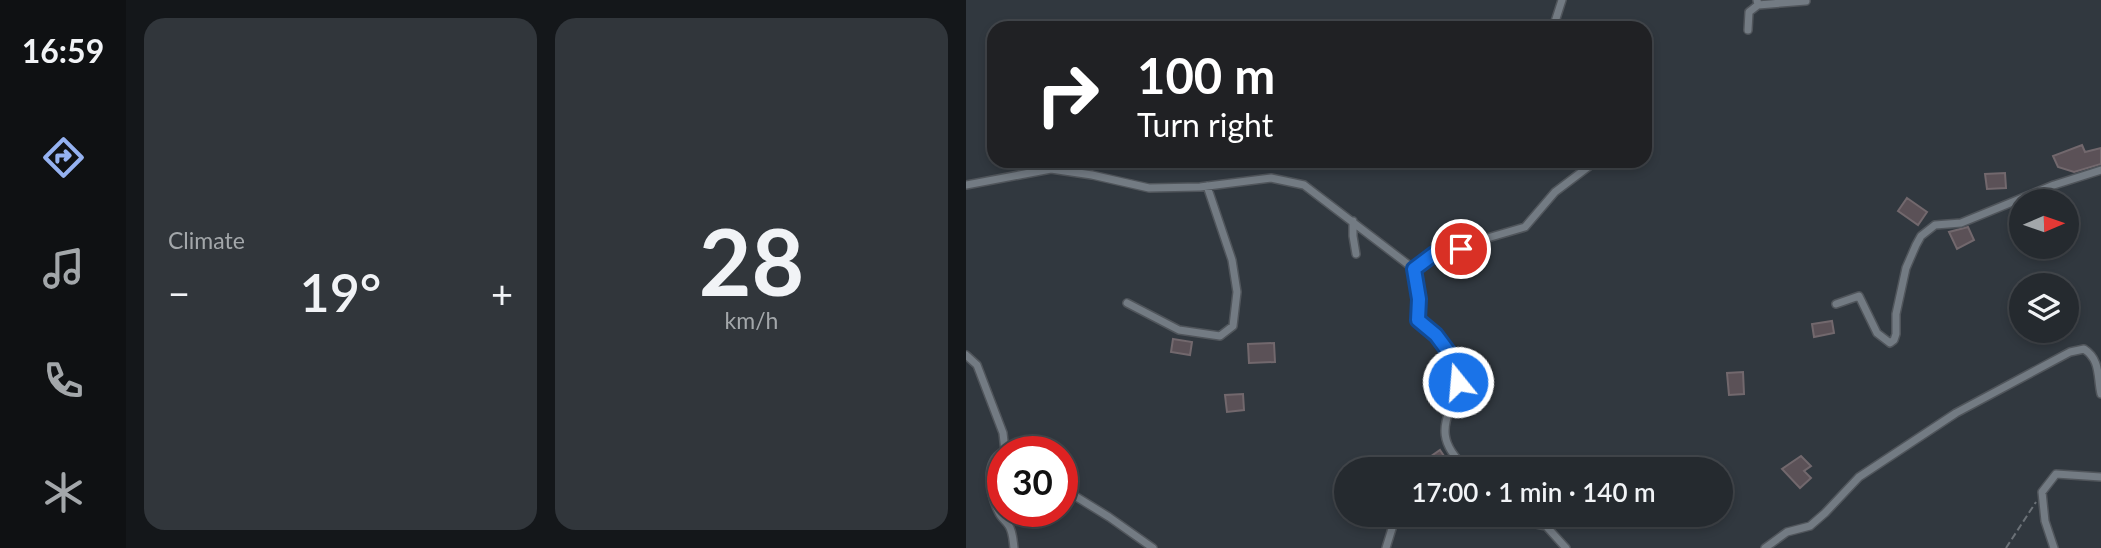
<!DOCTYPE html>
<meta charset="utf-8">
<style>
body{margin:0;font-family:Lato,sans-serif;background:#31363b;color:#f1f3f6;height:100vh;display:flex;flex-direction:column;font-size:26px;white-space:nowrap}
*{box-sizing:border-box;margin:0}
p{font-size:23px;color:#a3a7aa}
.icon{flex:none;width:38px;height:38px;fill:none;stroke:currentColor;stroke-width:2;stroke-linecap:round;stroke-linejoin:round}
.map{position:relative;flex:1;overflow:hidden}
.panel{display:flex;flex-direction:column;gap:18px;padding:18px;background:#14171a;width:840px}
.panel>*{flex:none}
.guide{position:absolute;left:21px;top:21px;width:665px;height:147px;border-radius:21px;box-shadow:0 4px 10px #0003,0 0 0 2px #42464b;background:#202124;color:#fff;overflow:hidden}
.needle{width:46px;rotate:88deg}
.fabs{position:absolute;left:1043px;top:189px;display:grid;gap:14px}
.fabs a{display:grid;place-items:center;width:70px;height:70px;border-radius:50%;background:#252a2f;box-shadow:0 4px 10px #0003,0 0 0 2px #42464b;font-size:35px}
.speed{position:absolute;left:21px;top:436px;display:flex;gap:14px;font-size:35px;font-weight:700;text-align:center}
.speed>*{display:grid;place-content:center;width:91px;height:91px;border-radius:50%;background:#252a2f;box-shadow:0 4px 10px #0003,0 0 0 2px #42464b;line-height:1}
.speed .limit{border:10px solid #d22;background:#fff;color:#111}
.pin{position:absolute;display:grid;place-items:center;width:60px;height:60px;color:#fff;margin:-30px;border:4px solid #fff;border-radius:50%;box-shadow:0 2px 7px #0007}
.me{position:absolute;width:77px;margin:-38px;rotate:343deg;stroke-linejoin:round;filter:drop-shadow(0 0 5px #0008)}
.turn{display:flex;align-items:center;gap:24px;height:147px;padding:0 35px;font-size:32px}
.turn .icon{width:91px;height:91px;stroke-width:2.5}
.turn b{display:block;font-size:49px;line-height:60px}
.big{font-size:52px;font-weight:600;line-height:1.1}
.panel .widget{flex:1;display:flex;flex-direction:column;justify-content:center;gap:10px;min-width:0;padding:0 24px;border-radius:21px;background:#31363b}
.panel .dial{align-items:center;gap:0}
.dial b{font-size:91px;line-height:1}
.heat{display:flex;justify-content:space-between;align-items:center;font-size:38px;direction:ltr}
.panel .tiles{flex:1;display:grid;gap:18px;grid-template-columns:repeat(2,1fr)}
.trip{position:absolute;left:368px;top:457px;width:399px;height:70px;border-radius:35px;background:#252a2f;box-shadow:0 4px 10px #0003,0 0 0 2px #42464b;font-weight:600;line-height:70px;text-align:center}
main{display:flex;flex:1;min-height:0}
.menu{display:flex;flex-direction:column;width:126px;justify-content:space-around;align-items:center;background:#0f1113;color:#a3a7aa}
.menu .icon{width:49px;height:49px}
.menu .selected{color:#95b2f1}
.menu b{font-size:32px;color:#f1f3f6}
.map>svg:first-child{display:block}
.building{fill:#5b5157;stroke:#72686d;stroke-width:2}
.lines{fill:none;stroke-linecap:round;stroke-linejoin:round}
.minor-casing{stroke:#50555b;stroke-width:10}
.path{stroke:#6b7177;stroke-width:2;stroke-dasharray:7 3.5;stroke-linecap:butt}
.minor{stroke:#737b83;stroke-width:7}
.route-casing{stroke:#114b97;stroke-width:18}
.route{stroke:#1a73e8;stroke-width:12}
</style>
<main>
<nav class="menu">
<b>16:59</b>
<svg class="icon selected" aria-label="directions" viewBox="0 0 24 24"><path d="M12 3l9 9-9 9-9-9zM9 14v-3h6M13 9l2 2-2 2"/></svg>
<svg class="icon" aria-label="music" viewBox="0 0 24 24"><path d="M9 18V5l10-2v13"/><circle cx="6" cy="18" r="3"/><circle cx="16" cy="16" r="3"/></svg>
<svg class="icon" aria-label="phone" viewBox="0 0 24 24"><path d="M5 4h4l2 5-3 2q2 4 5 5l2-3 5 2v4C11 20 4 13 5 4z"/></svg>
<svg class="icon" aria-label="climate" viewBox="0 0 24 24"><path d="M12 3v18M4 7l16 10M4 17L20 7"/></svg>
</nav>
<section class="panel">
<div class="tiles">
<div class="widget"><p>Climate</p>
<div class="heat"><a>−</a><b class="big">19°</b><a>+</a></div>
</div>
<div class="widget dial"><b>28</b><p>km/h</p></div>
</div>
</section>
<div class="map">
<svg width="1135" height="548" viewBox="0 0 1135 548">
<rect width="100%" height="100%" fill="#31383f"/>
<path class="building" d="M1116,145L1119,152L1135,148V164L1108,172L1092,167L1087,156Z
M1039,173L1040,188L1021,189L1019,174Z
M941,198L961,212L952,225L932,211Z
M1002,227L1008,240L991,249L983,232Z
M866,321L868,333L848,337L846,324Z
M207,339L226,342L224,355L205,352Z
M308,343L309,362L283,363L282,344Z
M777,372L778,394L763,395L761,373Z
M277,394L278,410L261,412L259,395Z
M474,450L484,465L478,469H475L473,466L468,469L461,459Z
M835,456L845,466L838,471L845,478L834,488L816,469Z"/>
<g class="lines">
<g class="minor-casing">
<path id="minor" d="M791,0L792,5L840,1
M587,28L596,0
M782,30L783,12L792,5
M0,185L85,169L126,175L183,188L234,187L305,178L338,185L448,269L453,299L452,320C464,330 487,349 490,365C500,408 453,426 501,469
M387,221V236L390,254
M448,269L468,254L495,249L518,239L559,227L589,192L630,161
M161,303L213,330L254,336L267,326L271,292L266,260L241,186
M870,304L893,296L911,333L924,343L928,340L930,334V314L940,268L950,245L955,236L969,225L995,223L1088,185L1135,170
M0,355L11,365L37,433L39,451L37,452
M37,452C17,463 24,495 33,513C35,518 40,521 43,526C47,532 47,541 48,548
M96,488L143,517L187,548
M554,514L566,523L580,526L600,548
M420,548L428,522L456,514
M799,548L821,532L844,526L859,513L893,477L990,413L1104,352L1118,349C1135,360 1131,377 1135,394
M1088,548L1079,521L1076,492L1090,474L1135,477"/>
</g>
<path class="path" d="M1040,548L1070,502"/>
<use href="#minor" class="minor"/>
</g>
<g class="lines">
<g class="route-casing">
<path id="route" d="M492,382L490,362L470,335L452,320L453,299L448,269L468,254L495,249"/>
</g>
<use href="#route" class="route"/>
</g>
</svg>
<div class="fabs">
<a><svg class="needle" viewBox="-14 -14 28 28"><path d="M0-13l5 13h-10z" fill="#e53935"/><path d="M0 13l5-13h-10z" fill="#a3a7aa"/></svg></a>
<a><svg class="icon" aria-label="layers" viewBox="0 0 24 24"><path d="M12 4l9 5-9 5-9-5zM3 14l9 5 9-5"/></svg></a>
</div>
<div class="speed"><div class="limit">30</div></div>
<div class="pin" style="left:495px;top:249px;background:#d93025"><svg class="icon" aria-label="arrive" viewBox="0 0 24 24"><path d="M6 21V4h12l-3 4 3 4H6"/></svg></div>
<svg class="me" style="left:492px;top:382px" viewBox="-20 -20 40 40"><circle r="17" fill="#1a73e8" stroke="#fff" stroke-width="3"/><path d="M0-11L8 9 0 5-8 9z" fill="#fff"/></svg>
<div class="trip">17:00 · 1 min · 140 m</div>
<div class="guide">
<div class="turn"><svg class="icon" aria-label="right" viewBox="0 0 24 24"><path d="M7 20v-9h11M14 6l5 5-5 5"/></svg><div><b>100 m</b>Turn right</div></div>
</div>
</div>
</main>
